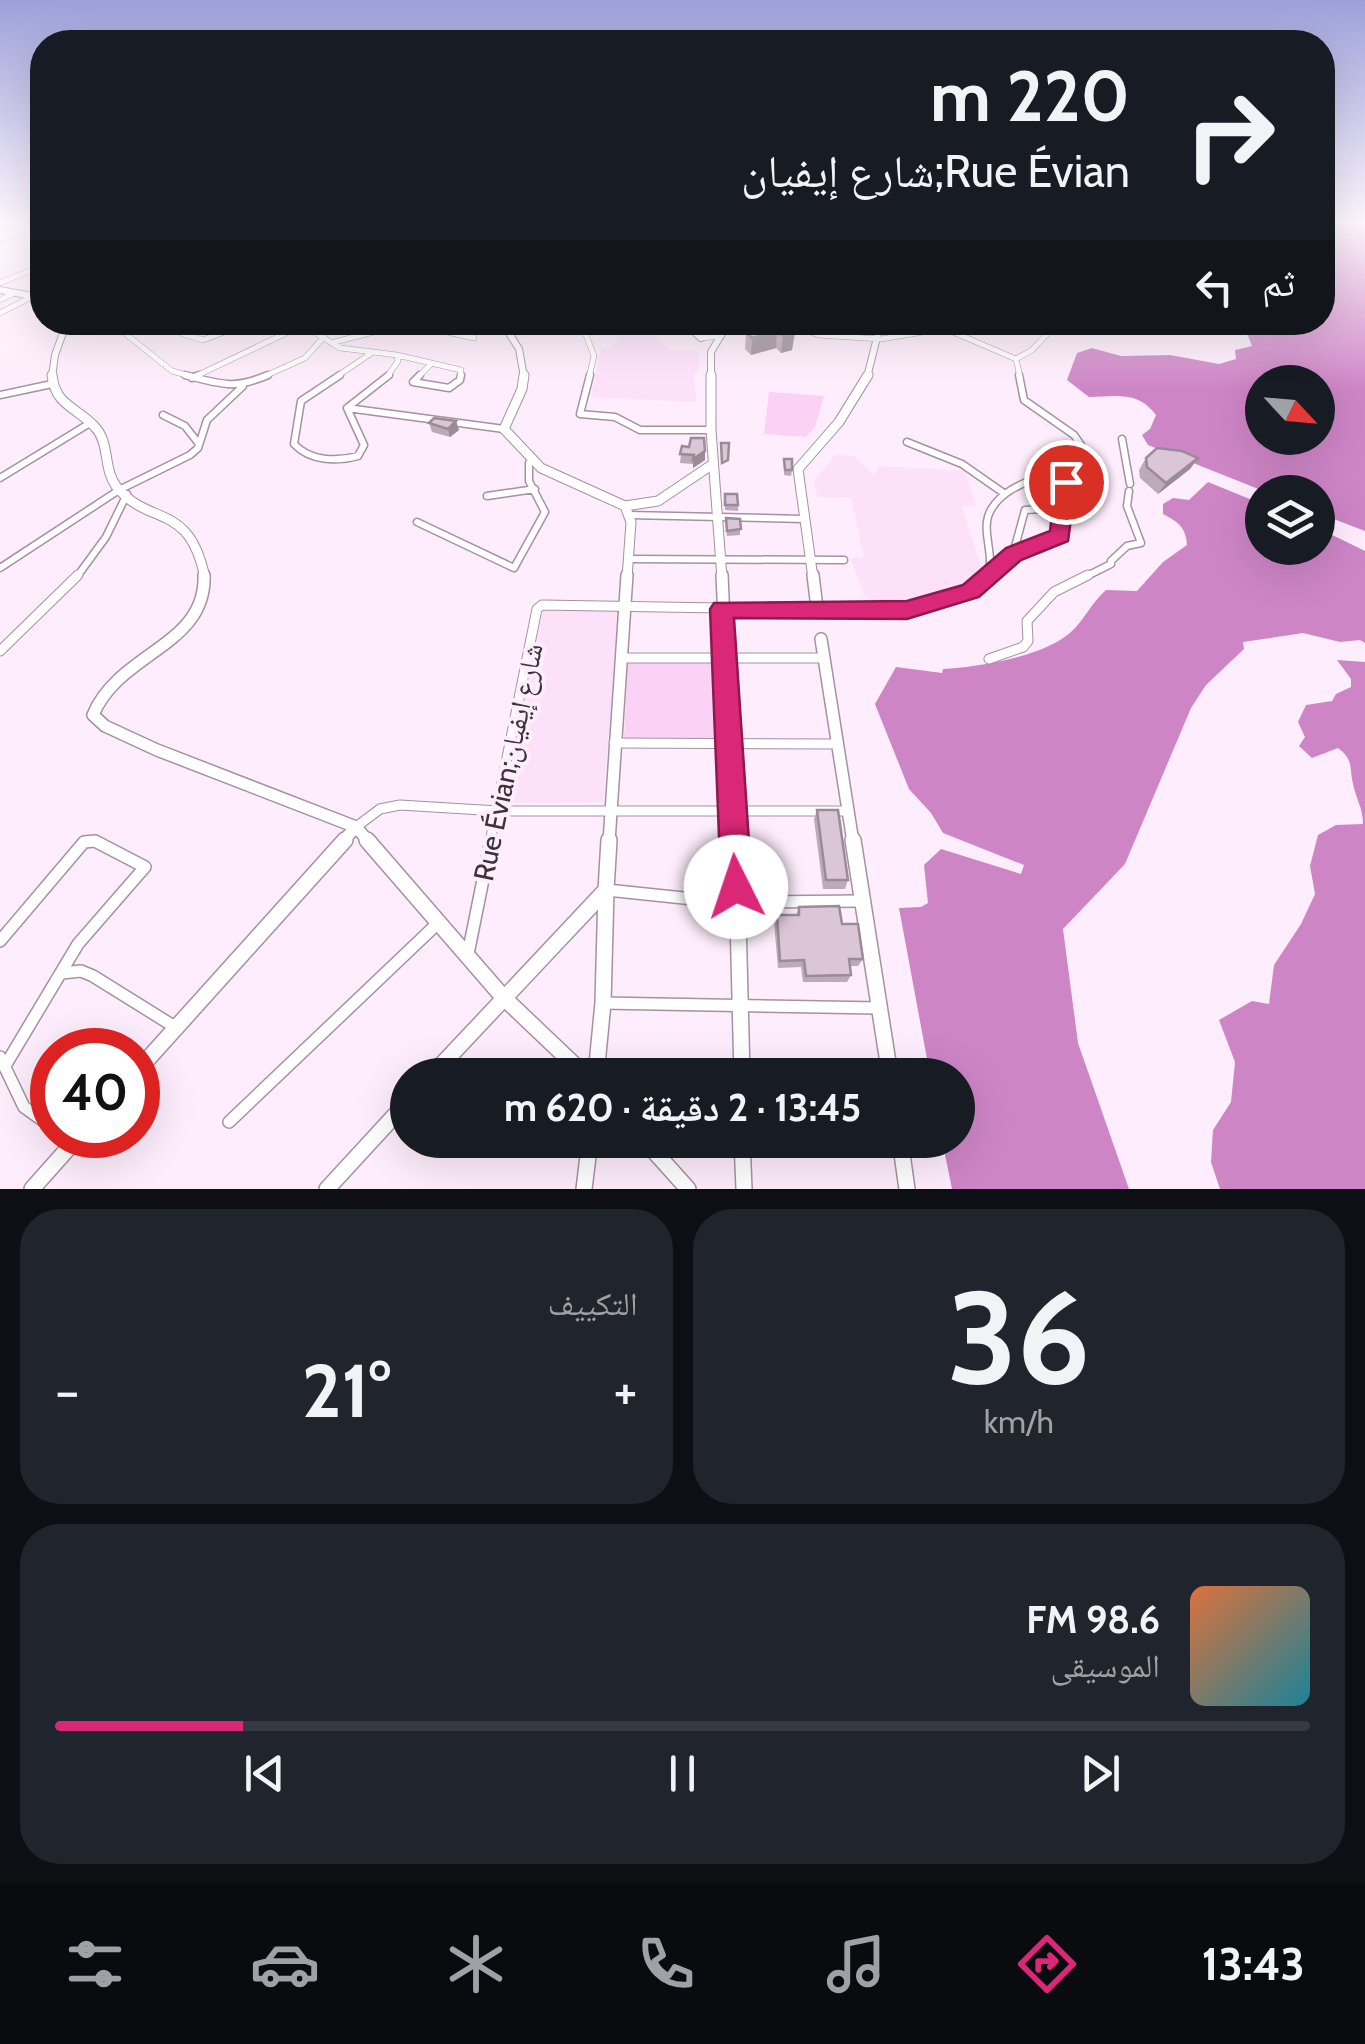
<!DOCTYPE html>
<html lang="ar">
<meta charset="utf-8">
<style>
body{margin:0;font-family:Cabin,"Noto Naskh Arabic",sans-serif;background:#20242c;color:#f1f3f6;direction:rtl;height:100vh;display:flex;flex-direction:column;font-size:38px;white-space:nowrap}
*{box-sizing:border-box;margin:0}
p{font-size:32px;color:#9ea1a6}
.icon{flex:none;width:55px;height:55px;fill:none;stroke:currentColor;stroke-width:2;stroke-linecap:round;stroke-linejoin:round}
.map{position:relative;height:1189px;overflow:hidden;direction:ltr}
.panel{display:flex;flex-direction:column;gap:20px;padding:20px;background:#0d0f14;flex:1}
.panel>*{flex:none}
.top-card{position:absolute;left:30px;top:30px;width:1305px;height:305px;border-radius:40px;box-shadow:0 10px 40px #0002;direction:rtl;background:#171b24;color:#f1f3f6;overflow:hidden}
.needle{width:65px;rotate:116deg}
.tools{position:absolute;left:1245px;top:365px;display:grid;gap:20px}
.tools a{display:grid;place-items:center;width:90px;height:90px;border-radius:50%;background:#171b24;box-shadow:0 10px 40px #0002;font-size:50px}
.speed{position:absolute;left:30px;top:1028px;display:flex;gap:20px;font-size:50px;font-weight:700;text-align:center}
.speed>*{display:grid;place-content:center;width:130px;height:130px;border-radius:50%;background:#171b24;box-shadow:0 10px 40px #0002;line-height:1}
.speed .limit{border:15px solid #d22;background:#fff;color:#111}
.pin{position:absolute;display:grid;place-items:center;width:85px;height:85px;color:#fff;margin:-42px;border:5px solid #fff;border-radius:50%;box-shadow:0 2px 10px #0007}
.me{position:absolute;width:110px;margin:-55px;rotate:356deg;stroke-linejoin:round;filter:drop-shadow(0 0 8px #0008)}
.turn{display:flex;align-items:center;gap:35px;height:210px;padding:0 40px;font-size:45px}
.turn .icon{width:130px;height:130px;stroke-width:2.5}
.turn b{display:block;font-size:70px;line-height:85px}
.then{display:flex;align-items:center;height:95px;padding:0 40px;background:#0003;gap:20px;font-size:38px}
.big{font-size:75px;font-weight:700;line-height:1.1}
.panel .widget{flex:1;display:flex;flex-direction:column;justify-content:center;gap:15px;min-width:0;padding:0 35px;border-radius:40px;background:#20242c}
.panel .dial{align-items:center;gap:0}
.dial b{font-size:130px;line-height:1}
.song{display:flex;align-items:center;gap:30px}
.cover{width:120px;height:120px;border-radius:15px;background:linear-gradient(135deg,hsl(20 70% 55%),hsl(190 70% 35%))}
.played{height:10px;border-radius:5px;background:linear-gradient(90deg,#db2777 15%,#363941 15%)}
.keys{display:flex;justify-content:space-around;direction:ltr}
.heat{display:flex;justify-content:space-between;align-items:center;font-size:55px;direction:ltr}
.panel .tiles{flex:1;display:grid;gap:20px;grid-template-columns:1fr 1fr}
.widget:last-child{grid-column:span 2}
.trip{position:absolute;left:390px;top:1058px;width:585px;height:100px;border-radius:50px;background:#171b24;box-shadow:0 10px 40px #0002;font-weight:700;line-height:100px;text-align:center;direction:rtl}
.dock{display:flex;height:160px;justify-content:space-around;align-items:center;background:#090b0e;color:#9ea1a6}
.dock .icon{width:70px;height:70px}
.dock .on{color:#db2777}
.dock b{font-size:45px;color:#f1f3f6}
.map>svg:first-child{display:block}
.built{fill:#fde1f9}
.green{fill:#fbd1f5}
.water{fill:#ce85c6;fill-rule:evenodd}
.lines{fill:none;stroke-linecap:round;stroke-linejoin:round}
.street-far3-casing{stroke:#a591a2;stroke-width:6}
.street-far2-casing{stroke:#a591a2;stroke-width:9}
.street-far1-casing{stroke:#a591a2;stroke-width:11}
.street-casing{stroke:#a591a2;stroke-width:14}
.secondary-far3-casing{stroke:#a591a2;stroke-width:8}
.secondary-far2-casing{stroke:#a591a2;stroke-width:11}
.secondary-far1-casing{stroke:#a591a2;stroke-width:14}
.secondary-casing{stroke:#a591a2;stroke-width:18}
.primary-casing{stroke:#a591a2;stroke-width:9}
.street-far3{stroke:#fff;stroke-width:5}
.street-far2{stroke:#fff;stroke-width:6}
.street-far1{stroke:#fff;stroke-width:9}
.street{stroke:#fff;stroke-width:11}
.secondary-far3{stroke:#fff;stroke-width:6}
.secondary-far2{stroke:#fff;stroke-width:9}
.secondary-far1{stroke:#fff;stroke-width:11}
.secondary{stroke:#fff;stroke-width:15}
.primary{stroke:#fff;stroke-width:8}
.wall{fill:#bcaaba}
.shaded-wall{fill:#998b97}
.building{fill:#dbc6d8;stroke:#998b97;stroke-width:2.5}
.route{fill:#db2777;stroke:#8e194d;stroke-width:2.5}
.labels{text-anchor:middle;dominant-baseline:central;stroke-width:8;stroke-linejoin:round;paint-order:stroke}
.street-label{font-size:28px;fill:#3c333a;stroke:#feedfc}
</style>
<div class="map">
<svg width="1365" height="1189" viewBox="0 0 1365 1189">
<rect width="100%" height="100%" fill="#feedfc"/>
<path class="built" d="M638,323L672,351H699V371L694,374L696,402L591,397L601,349H608L617,341V325Z
M836,454L854,456L874,475L880,466L965,471L976,505L962,506L983,574L969,587L916,603L882,605L865,597L850,558H864L851,498L817,497L814,481Z
M543,611H619L603,802L503,803Z"/>
<path class="green" d="M769,392L824,396L815,427L806,437L764,434Z
M628,660H718L720,738H624Z"/>
<path class="water" d="M1323,224H1365V531L1318,513V492H1266L1148,445L1142,435L1150,429L1156,415C1139,391 1116,396 1089,397L1067,380L1077,353L1092,348L1121,356L1170,355L1219,364L1236,359L1235,350L1252,346L1246,331L1271,330L1276,325L1270,323L1322,322ZM1262,382H1318V438H1262Z
M1208,482L1262,504V548H1318V528L1365,551V643L1360,640L1340,642L1303,633L1243,642L1244,649L1206,685L1191,708L1125,864L1063,929L1078,1043L1129,1189H952L942,1140H958V1075H930L899,908L921,907L928,903L924,865L941,849L1021,874L1024,865L943,833L931,813L909,789L875,704L896,667L942,673L943,669C980,667 1051,656 1076,627C1087,614 1093,602 1106,590L1137,591L1163,562L1187,545C1186,527 1178,522 1163,514V504L1173,498L1189,500Z
M1337,660L1365,662V1189H1220L1211,1162L1213,1130L1231,1102L1235,1062L1219,1020L1252,1001L1269,1004L1274,965L1301,924L1315,894L1310,866L1318,835L1336,825L1363,824C1363,808 1356,799 1353,784C1349,767 1354,760 1338,748L1312,758L1299,746L1305,737L1298,722L1306,705L1332,701L1336,694L1351,687V679Z"/>
<g class="lines">
<g class="street-far3-casing">
<path id="street-far3" d="M0,224L17,229
M0,283L34,269
M0,300L12,294
M0,313L31,297
M111,322L172,371L194,377
M192,322L180,333L203,340L243,325
M298,322L340,348L373,352
M367,322L384,332
M437,322L447,332L474,338
M469,322L474,338
M581,322L594,356L589,377
M786,322L818,335L881,339L929,331L953,332L1016,359
M584,330L603,322
M127,334L148,322
M701,338L721,336
M331,343L412,322
M373,352L397,355L398,361L387,377
M397,355L461,370L460,377
M1016,359L1032,350L1049,332L1035,322
M1016,359L1020,377
M194,377L303,325
M263,377L305,358L323,338
M336,377L373,352
M418,377L431,364"/>
</g>
<g class="street-far2-casing">
<path id="street-far2" d="M185,375C221,384 233,390 268,375
M340,375L301,401L294,444C310,461 336,462 358,456L364,445L347,408L389,375
M420,375L413,382L449,388L460,380L461,375
M590,375L580,414L615,417L640,430H711
M192,378L199,375
M0,395L52,384
M347,408L504,429
M163,415L185,426L199,444
M1122,439L1130,484
M907,442L962,464L1005,494
M0,478L90,423
M487,496L535,489
M629,515L804,519
M417,522L514,568L545,512L529,481V463
M1013,554L1025,510L1062,508
M630,559L844,560
M1111,561L1127,546L1141,543L1127,506L1129,491
M0,568L119,490L190,455L198,448L207,420L243,386
M992,573L1013,554L1060,535L1064,492L1073,461
M76,578L106,537L127,494
M987,578C997,555 978,529 992,508C1013,475 1061,481 1081,445L1074,435L1024,400L1019,375
M1083,578L1111,564"/>
</g>
<g class="street-far1-casing">
<path id="street-far1" d="M0,651L78,575
M623,658H824
M989,659L1023,647L1028,641L1027,621L1054,592L1088,575
M614,743L837,744
M356,827L380,809L400,805L498,811H846
M84,842H97
M490,842L537,609L542,605L895,611L954,599L975,590L989,575"/>
</g>
<g class="street-casing">
<path id="street" d="M607,890L722,902
M752,902L860,901
M0,941L84,842L95,841L145,867L78,944L5,1066
M468,954L491,840
M62,973L81,971L93,976L175,1027
M603,1003L879,1008
M0,1057L24,1107L52,1127
M229,1122L437,924
M742,1146L900,1144"/>
</g>
<g class="secondary-far3-casing">
<path id="secondary-far3" d="M0,290L42,298
M502,322L519,349L524,377
M683,322L701,338
M52,377L55,355L67,322
M711,377V352L729,322
M867,377L881,322"/>
</g>
<g class="secondary-far2-casing">
<path id="secondary-far2" d="M52,375C55,406 77,407 95,427C110,443 103,468 116,486C149,528 189,500 205,578
M524,375L522,389L504,429L541,468L625,506L631,522L627,578
M711,375V430L722,578
M625,506L658,501L713,464
M813,578L798,469L839,422L868,375"/>
</g>
<g class="secondary-far1-casing">
<path id="secondary-far1" d="M204,575C207,646 119,652 93,715L105,726L157,750L356,827L369,842
M722,575L734,842
M813,575L817,608
M821,639L853,842
M342,842L356,827
M609,842L627,575"/>
</g>
<g class="secondary-casing">
<path id="secondary" d="M367,840L503,997L585,1075
M734,840L736,887
M853,840L890,1075
M722 903a15 15 0 1 1 30 0a15 15 0 1 1-30 0Z
M738,918L742,1075
M138,1070L345,840
M432,1075L606,890L609,840
M596,1075L603,1003L606,891
M644,1140L688,1189
M742,1140L744,1189
M900,1140L907,1189
M32,1189L80,1135
M327,1189L408,1101
M584,1189L590,1140"/>
</g>
<g class="primary-casing">
<path id="primary" d="M0,238L36,224"/>
</g>
<use href="#street-far3" class="street-far3"/>
<use href="#street-far2" class="street-far2"/>
<use href="#street-far1" class="street-far1"/>
<use href="#street" class="street"/>
<use href="#secondary-far3" class="secondary-far3"/>
<use href="#secondary-far2" class="secondary-far2"/>
<use href="#secondary-far1" class="secondary-far1"/>
<use href="#secondary" class="secondary"/>
<use href="#primary" class="primary"/>
</g>
<path class="wall" d="M783,322L792,350L781,353L776,348L751,355L745,349L746,332Z
M456,421L459,430L450,437L432,432L429,423Z
M682,446L705,460L693,468V464L680,463Z
M1146,458H1198L1190,469L1158,494L1140,478L1139,470Z
M784,459L792,470L791,476L784,475Z
M725,494L738,505V511L725,510Z
M726,518L740,519V535L727,536Z
M817,810L848,880L845,889H823L814,819Z
M799,907L842,924L863,959L858,966H850L851,975L847,982H803L801,967L778,968L774,923L777,915H796Z"/>
<path class="shaded-wall" d="M777,331L776,348L751,355L752,338Z
M795,333L792,350L781,353L783,336Z
M456,421L459,430L450,437L448,429Z
M705,451V460L693,468V459Z
M1198,458L1190,469L1158,494L1166,483Z"/>
<path class="building" d="M782,322L795,333L783,336L777,331L752,338L746,332Z
M434,418L456,421L448,429L429,423Z
M691,438H704L705,451L693,459L694,455L680,454L682,446L689,447Z
M721,443H729L728,460L722,463Z
M1157,448L1182,451L1198,458L1166,483L1147,467L1146,458Z
M784,459H792V470H785Z
M725,494H737L738,505H725Z
M726,518L740,519L741,529L727,531Z
M817,810H838L848,880H826Z
M839,906L842,924H858L863,959H849L851,975L806,976L804,960L780,961L777,915H799V907Z"/>
<linearGradient id="sky" x2="0" y2="1"><stop stop-color="#9da1da"/><stop offset="0.57" stop-color="#fff7fe"/><stop offset="1" stop-color="#fff7fe" stop-opacity="0"/></linearGradient>
<rect width="1365" height="390" fill="url(#sky)"/>
<path class="route" d="M1066,475L1076,482L1068,541L1021,560L979,597L907,619L734,618L752,887L747,898L736,902L725,898L721,887L710,609L714,603L907,601L963,585L1006,548L1050,531L1056,482Z"/>
<g class="labels">
<g class="street-label">
<text transform="translate(508 762) rotate(-78)">Rue Évian;شارع إيفيان</text>
</g>
</g>
</svg>
<div class="tools">
<a><svg class="needle" viewBox="-14 -14 28 28"><path d="M0-13l5 13h-10z" fill="#e53935"/><path d="M0 13l5-13h-10z" fill="#9ea1a6"/></svg></a>
<a><svg class="icon" aria-label="layers" viewBox="0 0 24 24"><path d="M12 4l9 5-9 5-9-5zM3 14l9 5 9-5"/></svg></a>
</div>
<div class="speed"><div class="limit">40</div></div>
<div class="pin" style="left:1066px;top:482px;background:#d93025"><svg class="icon" aria-label="arrive" viewBox="0 0 24 24"><path d="M6 21V4h12l-3 4 3 4H6"/></svg></div>
<svg class="me" style="left:736px;top:887px" viewBox="-20 -20 40 40"><circle r="19" fill="#fff"/><path d="M0-13L10 11 0 6-10 11z" fill="#db2777"/></svg>
<div class="trip">13:45 · 2 دقيقة · 620 m</div>
<div class="top-card">
<div class="turn"><svg class="icon" aria-label="right" viewBox="0 0 24 24"><path d="M7 20v-9h11M14 6l5 5-5 5"/></svg><div><b>220 m</b>Rue Évian;شارع إيفيان</div></div>
<div class="then">ثم<svg class="icon" aria-label="left" viewBox="0 0 24 24"><path d="M17 20v-9H6M10 6l-5 5 5 5"/></svg></div>
</div>
</div>
<section class="panel">
<div class="tiles">
<div class="widget dial"><b>36</b><p>km/h</p></div>
<div class="widget"><p>التكييف</p>
<div class="heat"><a>−</a><b class="big">21°</b><a>+</a></div>
</div>
<div class="widget">
<div class="song"><i class="cover"></i><div><b>98.6 FM</b><p>الموسيقى</p></div></div>
<div class="played"></div>
<div class="keys"><svg class="icon" aria-label="previous" viewBox="0 0 24 24"><path d="M18 5L8 12l10 7zM5 5v14"/></svg><svg class="icon" aria-label="pause" viewBox="0 0 24 24"><path d="M8 5v14M16 5v14"/></svg><svg class="icon" aria-label="next" viewBox="0 0 24 24"><path d="M6 5l10 7-10 7zM19 5v14"/></svg></div>
</div>
</div>
</section>
<nav class="dock">
<b>13:43</b>
<svg class="icon on" aria-label="directions" viewBox="0 0 24 24"><path d="M12 3l9 9-9 9-9-9zM9 14v-3h6M13 9l2 2-2 2"/></svg>
<svg class="icon" aria-label="music" viewBox="0 0 24 24"><path d="M9 18V5l10-2v13"/><circle cx="6" cy="18" r="3"/><circle cx="16" cy="16" r="3"/></svg>
<svg class="icon" aria-label="phone" viewBox="0 0 24 24"><path d="M5 4h4l2 5-3 2q2 4 5 5l2-3 5 2v4C11 20 4 13 5 4z"/></svg>
<svg class="icon" aria-label="climate" viewBox="0 0 24 24"><path d="M12 3v18M4 7l16 10M4 17L20 7"/></svg>
<svg class="icon" aria-label="car" viewBox="0 0 24 24"><path d="M5 17H2v-5l4-1 3-4h7l3 4 3 1v5h-3M9 17h6M6 11h13"/><circle cx="7" cy="17" r="2"/><circle cx="17" cy="17" r="2"/></svg>
<svg class="icon" aria-label="filters" viewBox="0 0 24 24"><path d="M4 7h16M4 17h16"/><circle cx="9" cy="7" r="2"/><circle cx="15" cy="17" r="2"/></svg>
</nav>
